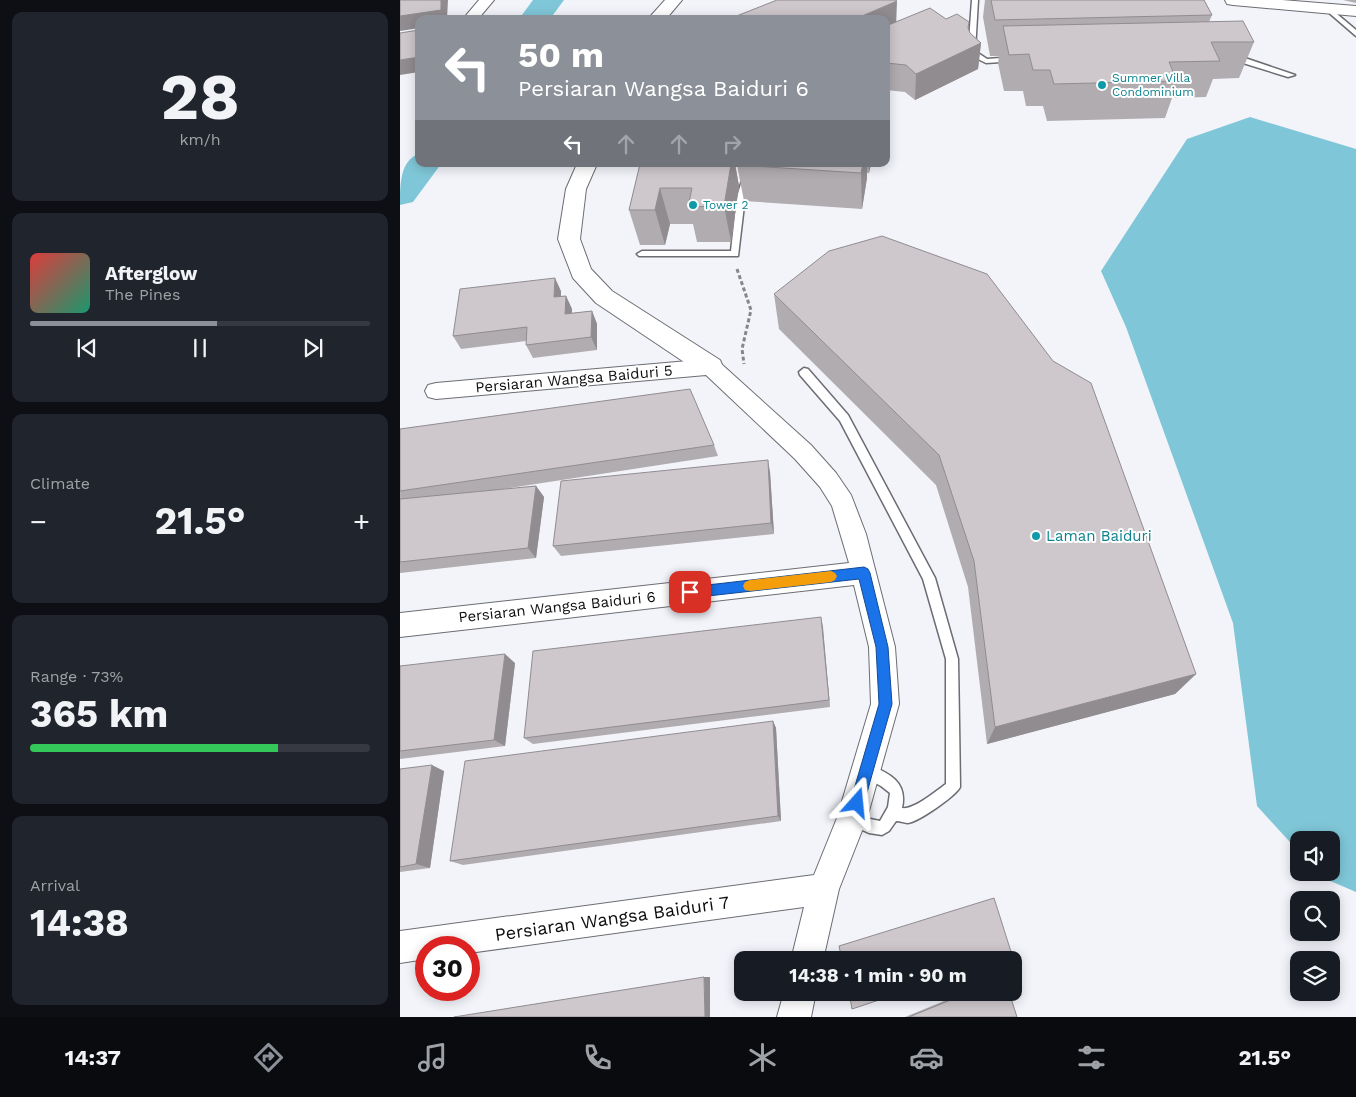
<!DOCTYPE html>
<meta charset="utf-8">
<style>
body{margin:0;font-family:"Work Sans",sans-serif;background:#20242c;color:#f1f3f6;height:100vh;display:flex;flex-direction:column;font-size:19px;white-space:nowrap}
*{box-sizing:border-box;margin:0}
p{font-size:16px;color:#9ea1a6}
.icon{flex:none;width:28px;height:28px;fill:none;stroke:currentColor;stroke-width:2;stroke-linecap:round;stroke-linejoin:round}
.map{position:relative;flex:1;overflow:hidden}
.sheet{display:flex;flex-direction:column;gap:12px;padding:12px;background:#0d0f14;width:400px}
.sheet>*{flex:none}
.banner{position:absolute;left:15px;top:15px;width:475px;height:152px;border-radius:10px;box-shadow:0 2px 12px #0003;background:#8c9099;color:#fff;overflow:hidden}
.tools{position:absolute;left:890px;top:831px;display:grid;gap:10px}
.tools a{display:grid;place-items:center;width:50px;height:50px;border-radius:10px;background:#171b24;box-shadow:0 2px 12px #0003;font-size:25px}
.speed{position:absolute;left:15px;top:936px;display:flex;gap:10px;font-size:25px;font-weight:700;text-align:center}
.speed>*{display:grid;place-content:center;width:65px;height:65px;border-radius:50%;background:#171b24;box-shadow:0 2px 12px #0003;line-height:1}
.speed .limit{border:8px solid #d22;background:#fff;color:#111}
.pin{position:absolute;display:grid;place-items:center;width:42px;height:42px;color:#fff;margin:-21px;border-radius:10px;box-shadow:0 2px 8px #0006}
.me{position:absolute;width:55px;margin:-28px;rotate:18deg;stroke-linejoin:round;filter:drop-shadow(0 0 4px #0008)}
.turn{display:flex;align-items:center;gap:18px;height:105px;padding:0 20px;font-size:22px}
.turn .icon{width:65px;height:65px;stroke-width:2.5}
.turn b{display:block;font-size:35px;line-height:42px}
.lanes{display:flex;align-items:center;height:48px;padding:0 20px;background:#0003;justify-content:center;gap:25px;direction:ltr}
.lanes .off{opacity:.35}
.big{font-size:38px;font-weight:700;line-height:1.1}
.sheet .tile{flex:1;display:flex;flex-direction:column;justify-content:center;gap:8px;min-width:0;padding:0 18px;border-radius:10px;background:#20242c}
.sheet .dial{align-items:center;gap:0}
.dial b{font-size:65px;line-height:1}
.song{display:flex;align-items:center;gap:15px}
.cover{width:60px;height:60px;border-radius:8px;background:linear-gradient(135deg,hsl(0 70% 55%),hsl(160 70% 35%))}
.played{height:5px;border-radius:2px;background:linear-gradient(90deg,#8c9099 55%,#363941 55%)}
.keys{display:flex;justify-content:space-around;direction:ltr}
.heat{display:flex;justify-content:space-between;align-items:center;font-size:28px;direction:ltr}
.charge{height:8px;border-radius:4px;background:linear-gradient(90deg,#34c759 73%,#363941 0)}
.trip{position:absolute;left:334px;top:951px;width:288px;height:50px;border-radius:10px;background:#171b24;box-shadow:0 2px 12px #0003;font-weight:700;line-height:50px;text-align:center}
.dock{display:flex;height:80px;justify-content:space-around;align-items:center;background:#090b0e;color:#9ea1a6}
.dock .icon{width:35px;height:35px}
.dock .on{color:#8c9099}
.dock b{font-size:22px;color:#f1f3f6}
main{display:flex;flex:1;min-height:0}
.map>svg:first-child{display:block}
.water{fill:#7fc7d8}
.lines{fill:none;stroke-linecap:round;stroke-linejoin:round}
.river{fill:#7fc7d8;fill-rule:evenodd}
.service-casing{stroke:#6c6d73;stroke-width:3}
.minor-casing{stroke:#6c6d73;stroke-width:2}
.tertiary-casing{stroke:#6c6d73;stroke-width:2}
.path{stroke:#86878b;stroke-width:3;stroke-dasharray:4 2.5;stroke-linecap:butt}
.service{fill:#fff;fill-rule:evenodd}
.minor{fill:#fff;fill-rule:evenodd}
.tertiary{fill:#fff;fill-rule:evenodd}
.wall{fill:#b1acb0}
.shaded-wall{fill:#908c90}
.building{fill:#cec8cd;stroke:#908c90}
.route{fill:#1a73e8;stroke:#114b97}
.slow{fill:#f59e0b}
.culture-dot{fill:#0f9aa8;stroke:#fff;stroke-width:2}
.labels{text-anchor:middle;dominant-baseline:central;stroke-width:4;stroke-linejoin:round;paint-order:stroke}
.far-culture-label{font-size:12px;fill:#0d838f;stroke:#fff;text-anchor:start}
.street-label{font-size:15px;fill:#0d0d0f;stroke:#fff}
.culture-label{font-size:15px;fill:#0d838f;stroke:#fff;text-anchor:start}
.near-street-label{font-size:18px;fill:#0d0d0f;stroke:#fff}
</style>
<main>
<section class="sheet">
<div class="tile dial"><b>28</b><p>km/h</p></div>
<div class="tile">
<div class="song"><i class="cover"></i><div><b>Afterglow</b><p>The Pines</p></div></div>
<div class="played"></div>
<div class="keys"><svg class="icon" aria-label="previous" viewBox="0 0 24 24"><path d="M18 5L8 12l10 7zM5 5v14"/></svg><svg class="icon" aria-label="pause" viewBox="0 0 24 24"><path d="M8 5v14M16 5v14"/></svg><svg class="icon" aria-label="next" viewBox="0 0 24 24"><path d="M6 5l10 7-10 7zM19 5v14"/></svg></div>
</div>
<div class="tile"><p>Climate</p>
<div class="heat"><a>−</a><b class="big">21.5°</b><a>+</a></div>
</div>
<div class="tile"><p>Range · 73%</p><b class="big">365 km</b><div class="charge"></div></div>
<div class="tile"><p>Arrival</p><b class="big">14:38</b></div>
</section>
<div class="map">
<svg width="956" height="1017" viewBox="0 0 956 1017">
<rect width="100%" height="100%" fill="#f2f4fa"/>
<path class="water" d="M850,117L956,149V892L921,877L917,873L931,872V840H899V852L857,806L833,623L726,327L701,271L787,139Z"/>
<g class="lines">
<path class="river" d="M133,0H164L150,19H119Z
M19,154V164H41L13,202L0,205C0,185 0,160 19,154Z"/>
<g class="service-casing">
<path id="service" d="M572,0H578L575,51L587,59L614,57L618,59L617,61L586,63L568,54Z
M927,9H931L956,30V36L927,11Z
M830,55H836L895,75L888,77L830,59Z
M347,164H355L345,197L338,256H239L237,254L242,251H331L337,197Z
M404,368L408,369L448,415L535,578L558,659L560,787C556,796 518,822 508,823C505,823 500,821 496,821L489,831L482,835L469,833L447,823L445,818L447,813L452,811L470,819L480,821L488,807L490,793L481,786L462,776L460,771L462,766L467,764C488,773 508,781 502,808C514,810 536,791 546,784V659L523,579L440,421L400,375L399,372Z"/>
</g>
<g class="minor-casing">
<path id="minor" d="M79,0H94L78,19H63Z
M311,359L318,361L411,445L436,473L451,495L466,534L495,647L499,704L467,818L439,889L423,960H391L404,907L69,953V948H26V959L0,963V931L414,875L437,818L471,704L469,647L454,585L0,637V613L449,563L432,506L420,487L395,459L306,375L36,399L28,397L25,391L28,385L36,383Z
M384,992H416L411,1017H377Z"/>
</g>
<g class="tertiary-casing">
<path id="tertiary" d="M265,0H282L266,19H248Z
M825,0H882L956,6V16L833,5L827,4Z
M177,164H197L186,189L180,239L191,269L212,291L320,360L323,367L320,374L311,376L302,374L196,303L173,278L158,239L166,189Z"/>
</g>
<path class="path" d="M337,269L351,310L342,349L344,364"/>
<use href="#service" class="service"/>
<use href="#minor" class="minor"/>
<use href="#tertiary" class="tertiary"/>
</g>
<path class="wall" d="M585,0H804L812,15L809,22L854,42L839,78L813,79L806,97L772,98L765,118L647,121L643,106H626L623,91H604L598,63L599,56H590L583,17Z
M943,0H956V3Z
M486,19L497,22L546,19L568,28L570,33L581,43L578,69L515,100L505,92L486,90Z
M240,164H335L339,186L331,242H297L293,224H270L265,245H240L229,210Z
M338,164H471L469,173H467V178L462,209L344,201L337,165Z
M161,291V296H166L172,309V313L192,311L197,324V350L133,358L126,345V341L61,349L53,336Z
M374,294L796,674L775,694L587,744L568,587L536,485L379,329Z
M0,429L314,445L318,456L97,490L136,486L144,497L136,558L0,573Z
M370,472L374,534L161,556L153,546Z
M421,617L430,707L133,744L124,738Z
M115,663L105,746L0,759V666Z
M373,721L376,728L381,821L63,865L50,861Z
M0,769L44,771L30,868L0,872Z
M566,992H609L617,1017H505Z"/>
<path class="shaded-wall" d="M41,0H48L47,19H19V28L0,31V16Z
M497,1L496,28L486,32V19H455Z
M581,43L578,69L515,100L516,74Z
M19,57V72L0,75V60Z
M331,164H335L339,186L331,242L324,206Z
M463,164H467V178L462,209L461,173Z
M469,164H471L469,173Z
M260,188L270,224L265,245L255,210Z
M155,278L161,291L160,311L154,297Z
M166,296L172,309L171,327L165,314Z
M192,311L197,324V350L191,337Z
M368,460L370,472L374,534L371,523Z
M136,486L144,497L136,558L128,548Z
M421,617L423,627L430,707L429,700Z
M105,654L115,663L105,746L94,740Z
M796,674L775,694L587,744L595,727Z
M373,721L376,728L381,821L378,816Z
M32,765L44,771L30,868L16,864Z
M304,977H310V1017H305Z"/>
<path class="building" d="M0,0H41V10L0,16Z
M377,0H495L497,1L455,19H329Z
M591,0H804L812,15L595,20Z
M530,8L546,19L557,14L569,22L568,28L570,33L581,43L516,74L506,65L486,63V26Z
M843,21L854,42H811L820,61L769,62L777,81L654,84L650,70H633L629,54L609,55L603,26Z
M19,30V57L0,60V33Z
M240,164H331L324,206L288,207L292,188H260L255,210H229Z
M338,164H463L461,173L337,165Z
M482,236L587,274L653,361L691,383L796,674L595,727L574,561L539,455L374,294L429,251Z
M155,278L154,297L166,296L165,314L192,311L191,337L126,345L127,327L53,336L60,289Z
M290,389L314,445L0,491V429Z
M368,460L371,523L153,546L161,481Z
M136,486L128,548L0,562V499Z
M421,617L429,700L124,738L133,651Z
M105,654L94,740L0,751V666Z
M373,721L378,816L50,861L65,761Z
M32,765L16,864L0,867V769Z
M594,898L613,958L605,960H442L439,946Z
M304,977L305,1017H54Z
M449,992H503L452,1009Z
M570,992H609L617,1017H509Z"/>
<path class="route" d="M464,567L468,569L470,573L488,647L492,704L464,803L462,808L457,810L452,808L450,803L479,704L476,647L459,579L290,598L285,596L284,592L285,588L290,587Z"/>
<path class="slow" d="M431,571L435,573L437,576L435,580L431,582L350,591L345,590L343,586L345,582L350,580Z"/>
<g class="culture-dot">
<circle cx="702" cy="85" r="5"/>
<circle cx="293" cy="205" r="5"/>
<circle cx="636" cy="536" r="5"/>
</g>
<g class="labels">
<g class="far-culture-label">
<text x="712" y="78">Summer Villa<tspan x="712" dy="14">Condominium</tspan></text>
<text x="303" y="205">Tower 2</text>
</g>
<g class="street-label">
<text transform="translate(174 379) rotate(-5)">Persiaran Wangsa Baiduri 5</text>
<text transform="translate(157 607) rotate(-6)">Persiaran Wangsa Baiduri 6</text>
</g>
<g class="culture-label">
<text x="646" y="536">Laman Baiduri</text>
</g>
<g class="near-street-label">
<text transform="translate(212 918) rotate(-8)">Persiaran Wangsa Baiduri 7</text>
</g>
</g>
</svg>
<div class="tools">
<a><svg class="icon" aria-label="sound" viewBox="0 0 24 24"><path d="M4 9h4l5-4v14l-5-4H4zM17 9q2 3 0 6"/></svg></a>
<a><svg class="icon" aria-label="search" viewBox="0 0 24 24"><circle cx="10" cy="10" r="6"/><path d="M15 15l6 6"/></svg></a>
<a><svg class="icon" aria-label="layers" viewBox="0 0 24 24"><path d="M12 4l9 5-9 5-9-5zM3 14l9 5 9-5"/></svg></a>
</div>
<div class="speed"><div class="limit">30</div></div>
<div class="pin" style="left:290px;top:592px;background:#d93025"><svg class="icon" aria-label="arrive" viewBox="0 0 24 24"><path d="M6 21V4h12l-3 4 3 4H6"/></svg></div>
<svg class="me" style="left:457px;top:803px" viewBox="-20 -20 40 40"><path d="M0-17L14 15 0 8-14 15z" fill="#1a73e8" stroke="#fff" stroke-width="4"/></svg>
<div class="trip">14:38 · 1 min · 90 m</div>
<div class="banner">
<div class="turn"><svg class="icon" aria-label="left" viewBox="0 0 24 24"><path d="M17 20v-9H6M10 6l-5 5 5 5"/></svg><div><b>50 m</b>Persiaran Wangsa Baiduri 6</div></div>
<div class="lanes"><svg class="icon" aria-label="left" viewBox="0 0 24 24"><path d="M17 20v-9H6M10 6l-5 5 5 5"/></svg><svg class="icon off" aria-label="ahead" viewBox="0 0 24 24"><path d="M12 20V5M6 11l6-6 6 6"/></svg><svg class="icon off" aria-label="ahead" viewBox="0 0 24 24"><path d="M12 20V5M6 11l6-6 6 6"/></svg><svg class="icon off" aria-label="right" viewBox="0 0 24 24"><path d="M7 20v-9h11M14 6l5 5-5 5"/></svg></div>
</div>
</div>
</main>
<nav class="dock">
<b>14:37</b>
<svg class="icon on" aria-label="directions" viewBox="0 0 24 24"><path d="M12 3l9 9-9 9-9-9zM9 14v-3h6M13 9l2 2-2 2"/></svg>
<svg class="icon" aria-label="music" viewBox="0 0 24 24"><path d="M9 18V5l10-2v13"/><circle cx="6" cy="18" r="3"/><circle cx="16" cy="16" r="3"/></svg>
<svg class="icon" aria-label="phone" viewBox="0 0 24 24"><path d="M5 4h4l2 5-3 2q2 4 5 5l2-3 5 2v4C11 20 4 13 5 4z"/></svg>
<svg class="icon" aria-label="climate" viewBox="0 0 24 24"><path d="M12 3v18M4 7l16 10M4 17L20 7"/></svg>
<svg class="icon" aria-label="car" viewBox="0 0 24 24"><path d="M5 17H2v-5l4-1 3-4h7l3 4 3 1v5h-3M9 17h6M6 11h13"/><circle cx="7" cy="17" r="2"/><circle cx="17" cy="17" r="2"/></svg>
<svg class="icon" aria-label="filters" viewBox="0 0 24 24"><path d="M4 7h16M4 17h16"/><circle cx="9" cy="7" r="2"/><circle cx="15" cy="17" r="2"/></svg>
<b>21.5°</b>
</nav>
